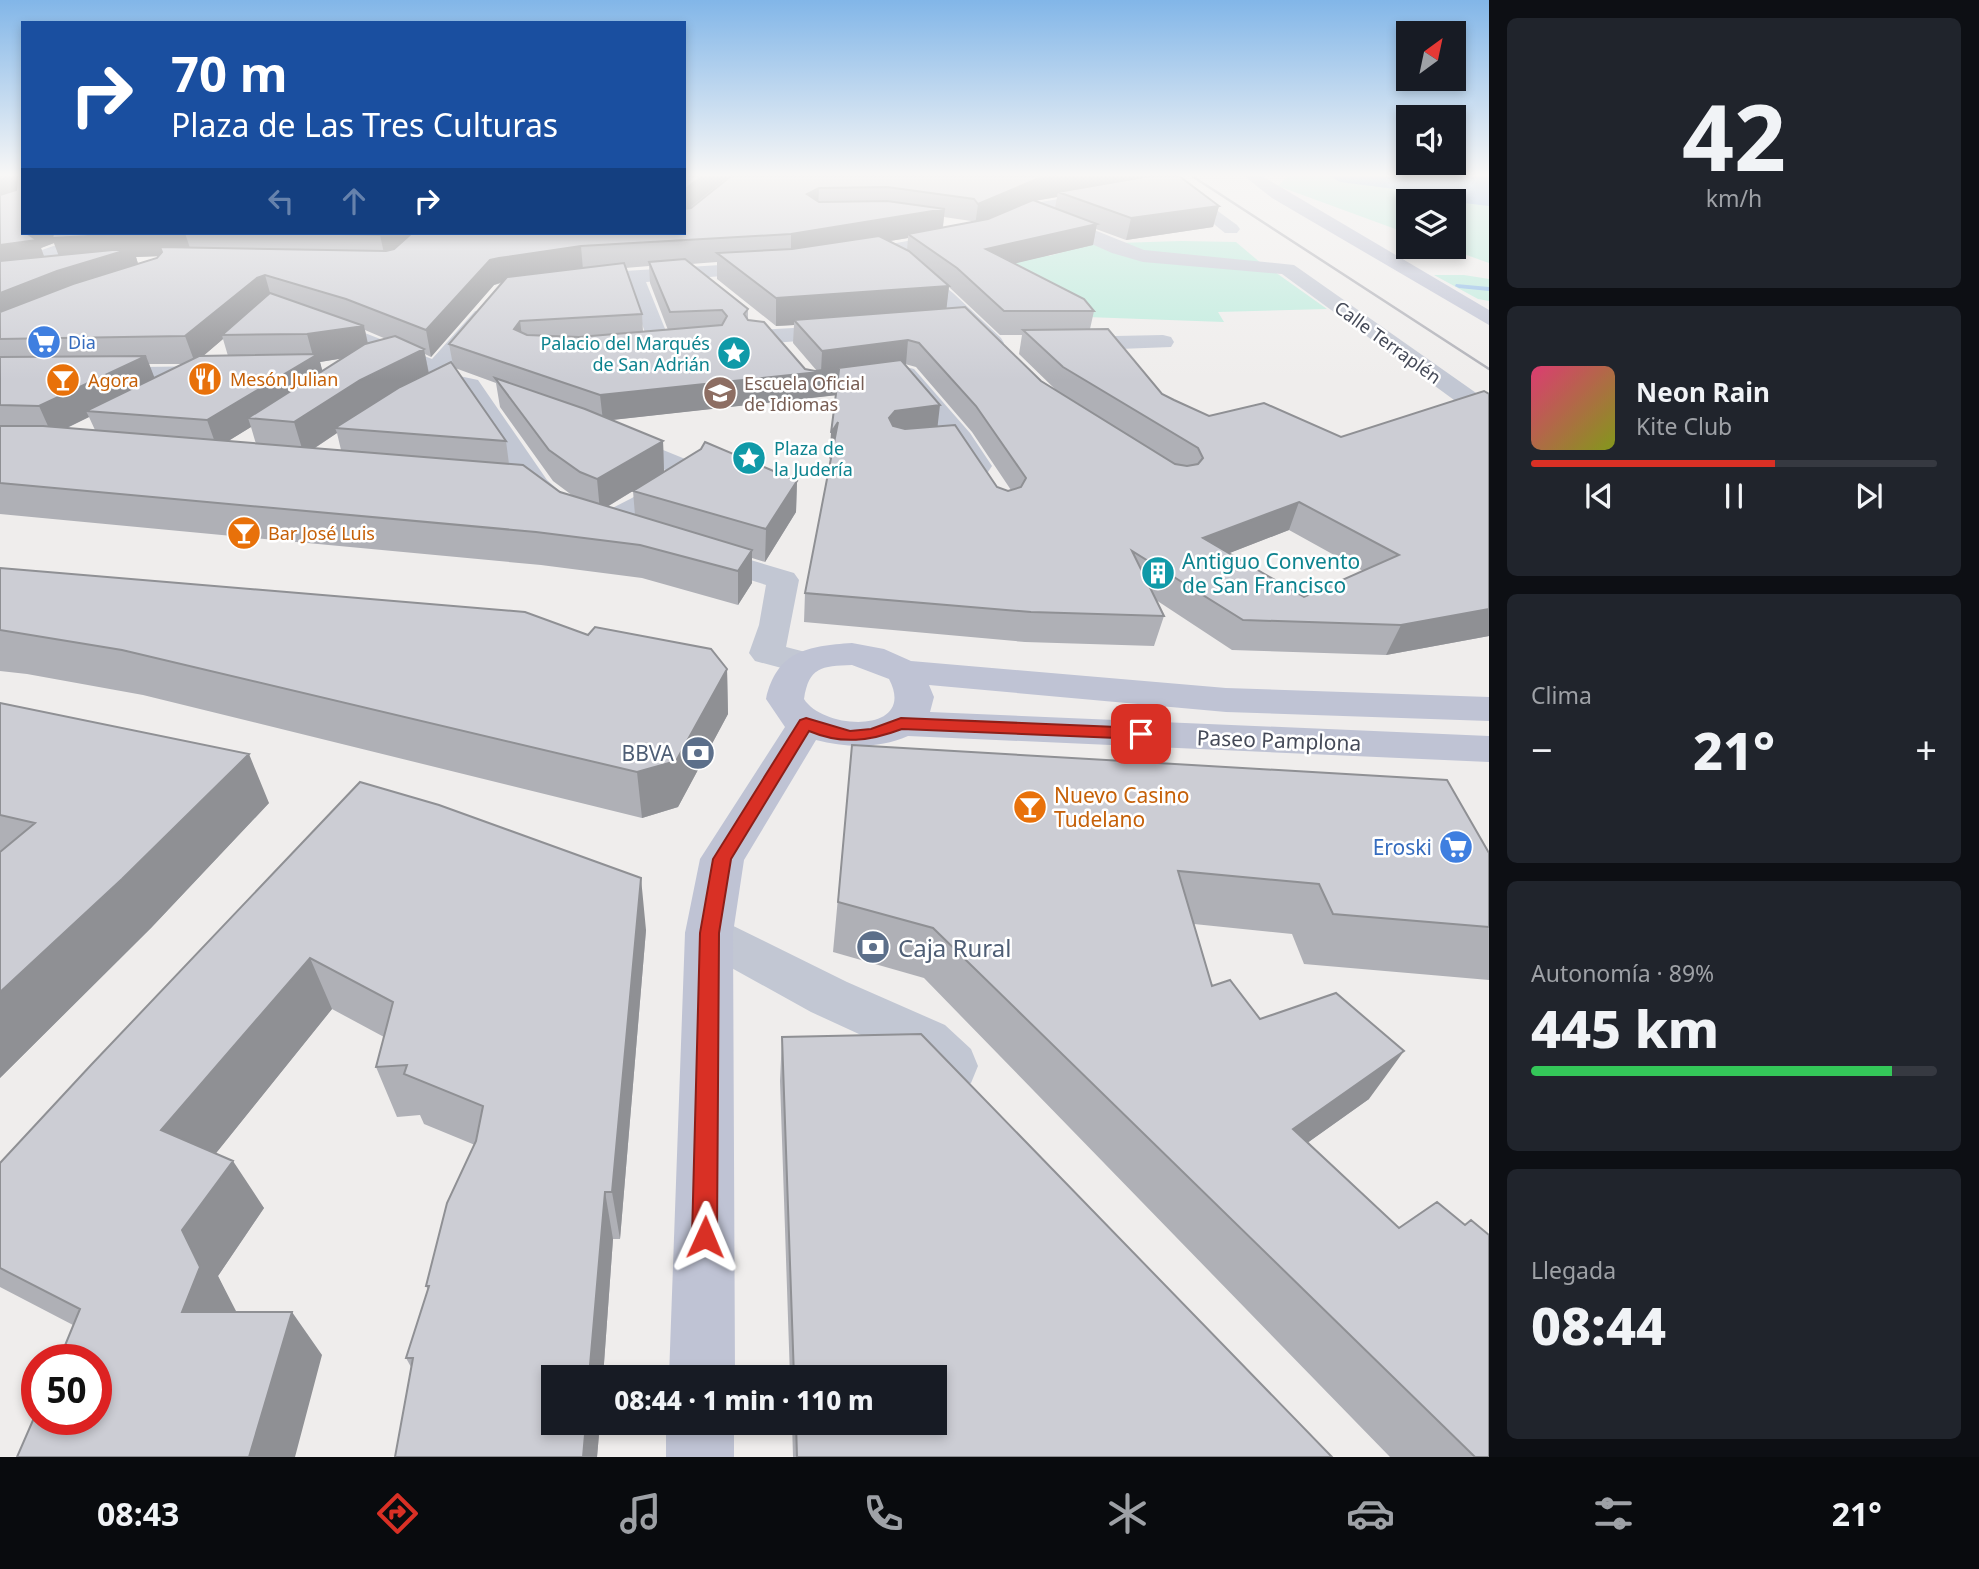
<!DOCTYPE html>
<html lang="es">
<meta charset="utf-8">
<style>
body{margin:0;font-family:"Noto Sans",sans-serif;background:#20242c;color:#f1f3f6;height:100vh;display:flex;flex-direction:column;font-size:26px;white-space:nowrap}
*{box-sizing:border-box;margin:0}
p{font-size:23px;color:#9ea1a6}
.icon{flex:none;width:38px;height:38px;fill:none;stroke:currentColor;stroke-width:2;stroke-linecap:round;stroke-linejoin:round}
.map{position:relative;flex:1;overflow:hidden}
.drawer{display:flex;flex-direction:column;gap:18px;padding:18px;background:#0d0f14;width:490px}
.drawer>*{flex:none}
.top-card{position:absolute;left:21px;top:21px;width:665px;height:214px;border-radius:0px;box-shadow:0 4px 10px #0003;background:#1a4fa0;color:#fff;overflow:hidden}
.needle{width:46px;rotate:33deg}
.tools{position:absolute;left:1396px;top:21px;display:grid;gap:14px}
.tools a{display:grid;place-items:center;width:70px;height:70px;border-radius:0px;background:#171b24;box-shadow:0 4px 10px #0003;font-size:35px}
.speed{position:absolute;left:21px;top:1344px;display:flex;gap:14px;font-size:35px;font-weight:700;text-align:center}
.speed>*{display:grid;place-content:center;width:91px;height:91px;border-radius:50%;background:#171b24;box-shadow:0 4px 10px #0003;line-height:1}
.speed .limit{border:10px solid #d22;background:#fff;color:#111}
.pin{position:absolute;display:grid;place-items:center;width:60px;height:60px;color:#fff;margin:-30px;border-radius:14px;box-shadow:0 4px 10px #0006}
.me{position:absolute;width:77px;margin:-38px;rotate:1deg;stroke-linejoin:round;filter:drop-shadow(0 0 5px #0008)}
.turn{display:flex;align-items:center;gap:24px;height:147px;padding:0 35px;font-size:32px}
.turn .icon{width:91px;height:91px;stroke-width:2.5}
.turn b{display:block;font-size:49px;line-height:60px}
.lanes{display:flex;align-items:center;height:66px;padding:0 35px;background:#0003;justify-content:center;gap:35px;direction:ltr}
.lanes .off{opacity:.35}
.big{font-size:52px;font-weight:800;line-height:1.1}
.drawer .widget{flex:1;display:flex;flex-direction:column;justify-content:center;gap:10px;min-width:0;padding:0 24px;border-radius:10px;background:#20242c}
.drawer .dial{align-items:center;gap:0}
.dial b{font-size:91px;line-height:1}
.song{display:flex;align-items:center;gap:21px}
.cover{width:84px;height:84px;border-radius:10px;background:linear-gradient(135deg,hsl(340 70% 55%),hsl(70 70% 35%))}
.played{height:7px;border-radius:4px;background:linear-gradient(90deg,#d93025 60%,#363941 60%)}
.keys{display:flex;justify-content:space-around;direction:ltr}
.heat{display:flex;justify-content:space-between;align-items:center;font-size:38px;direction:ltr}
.charge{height:10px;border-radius:5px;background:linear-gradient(90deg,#34c759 89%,#363941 0)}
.trip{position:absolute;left:541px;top:1365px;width:406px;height:70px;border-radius:0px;background:#171b24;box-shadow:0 4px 10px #0003;font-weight:800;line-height:70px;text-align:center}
.tabs{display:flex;height:112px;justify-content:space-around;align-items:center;background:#090b0e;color:#9ea1a6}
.tabs .icon{width:49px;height:49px}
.tabs .on{color:#d93025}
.tabs b{font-size:32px;color:#f1f3f6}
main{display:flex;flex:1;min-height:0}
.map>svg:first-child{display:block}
.green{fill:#bbebdc}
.water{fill:#8ab9e7}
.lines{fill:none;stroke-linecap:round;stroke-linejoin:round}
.stream{fill:#8ab9e7;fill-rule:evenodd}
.canal{fill:#8ab9e7;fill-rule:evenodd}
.street{fill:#c2c7d3;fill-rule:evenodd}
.secondary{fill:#bfc3d4;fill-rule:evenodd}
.rail{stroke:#aeafb6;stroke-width:2.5}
.wall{fill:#afb0b6;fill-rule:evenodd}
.shaded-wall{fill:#8f9094}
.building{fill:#cccdd4;stroke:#8f9094;stroke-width:2;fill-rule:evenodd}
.route{fill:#d93025;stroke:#8d1f18;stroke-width:2}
.labels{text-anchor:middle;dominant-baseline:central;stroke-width:5;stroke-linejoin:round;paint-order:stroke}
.far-shop-label{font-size:18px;fill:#366cbe;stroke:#fff;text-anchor:start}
.far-street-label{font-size:18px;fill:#454a58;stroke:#fff}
.far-culture-label{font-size:18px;fill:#0d838f;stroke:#fff;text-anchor:end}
.far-food-label{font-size:18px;fill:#c56008;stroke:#fff;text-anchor:start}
.far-education-label{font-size:18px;fill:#785e54;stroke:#fff;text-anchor:start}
.culture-label{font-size:21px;fill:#0d838f;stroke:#fff;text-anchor:start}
.street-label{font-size:21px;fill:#454a58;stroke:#fff}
.service-label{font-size:21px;fill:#4e5e75;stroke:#fff;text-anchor:end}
.food-label{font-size:21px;fill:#c56008;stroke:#fff;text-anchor:start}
.shop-label{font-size:21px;fill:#366cbe;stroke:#fff;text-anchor:end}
.near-service-label{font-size:24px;fill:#4e5e75;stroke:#fff;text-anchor:start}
</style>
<main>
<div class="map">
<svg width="1489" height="1457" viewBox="0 0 1489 1457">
<rect width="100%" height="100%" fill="#efedec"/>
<path class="green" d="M1288,176H1489V263L1444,247H1454V201H1409V234L1278,186Z
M1017,222L1041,229L1058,225L1114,253L1134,258L1275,272L1327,309L1218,312L1224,322L1059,316V311L1033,296L1015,291L1020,288L969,263L1039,252L1049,256L1063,252L1043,239L1003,227Z
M1181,241L1236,242L1262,264L1149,254L1118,243Z
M1434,275H1464L1489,279V301L1478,299Z"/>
<path class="water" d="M1420,176H1489V206L1447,201L1415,186Z"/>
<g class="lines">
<path class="stream" d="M1456,284L1489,287V291L1459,288L1455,286Z"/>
<path class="canal" d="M1330,176H1396L1489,187V201L1340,182Z"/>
<path class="street" d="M1148,176H1164L1162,190L1045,211L1041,213H1052L1144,250L1294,265L1489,402V422L1480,419L1282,274L1143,262L1112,253L1040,221V214L985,238L852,263L843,257L852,251L974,229L1035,203L1148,184Z
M1175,180L1237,225L1240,229L1237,233H1225L1169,188L1167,185Z
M91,233H116L113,237L64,255L86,266L83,270H69L39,259L37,255L39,251Z
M908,261L915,263L953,293L1001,338L1004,343L1001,348H985L939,301L901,271L898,267Z
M768,262L778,268L775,272L646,282L672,346L661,353L650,346L627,283L577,286L567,280L577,274Z
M483,310L494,316L449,368L459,376L478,380L547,480L574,504L569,510C562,512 555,514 548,510C518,493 481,421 461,391L444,387L428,374L310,328L307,323L318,317L326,318L432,359L475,311Z
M846,325L857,332L854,337L758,344L747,337L758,330Z
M1163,335L1171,337L1174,342L1171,347L1067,351L1056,344L1067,337Z
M215,366L223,368L227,373L223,378L0,383V369Z
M906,367L914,369L970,433L992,466L988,472H968L950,442L894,374L898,369Z
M614,430L700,465L704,471L652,510L615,530L604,533L593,530L589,524L593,518L632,498L670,472L605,444L601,438L605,432Z
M704,546L794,573L799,580L786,647L817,655L822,663L817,671L804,674L755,661L749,653L759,625L766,585L693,562L688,555L693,548Z
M709,914L847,982L945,1025L971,1049L978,1066L971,1083L952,1090L933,1083L909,1057L811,1012L692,946L685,933L692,920Z"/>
<path class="secondary" d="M1244,176H1262L1489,310V325L1272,198Z
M852,643L884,649L911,661L1226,688L1489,697V721L1226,712L929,685L934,697L930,712L1489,736V762L908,736C878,749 847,748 816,740L744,860L733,933L735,1377H669L685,933L700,859L785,727L766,699C777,651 807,646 852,643ZM852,665L889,679C918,734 824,731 804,699C809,667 821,666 852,665Z
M666,1423H734V1457H666Z"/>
<path class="rail" d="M1192,176L1489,369"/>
</g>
<path class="wall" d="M0,176H23V233H684V176H1147L1219,206L1213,227L1126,240L1096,229L1093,245L1015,263L1094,311L1090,329L1162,394L1209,416L1341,437L1489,394V636L1386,655L1232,650L1156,600L1164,616L1154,646L1025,642L804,622L805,593L831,456L829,459L836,395L611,420L663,441L664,471L797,481L796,512L765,562L752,558V583L738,605L642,578L541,565L0,514ZM727,179L691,208L689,209L723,181ZM1057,197L1055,208L1034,201ZM944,217L971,221L972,222L943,228ZM908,238L907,250L890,241ZM54,243L59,255L44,257L41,248ZM159,256L157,258L138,264L136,257ZM717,262V279L776,326L794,325L793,343L817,371L805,369L748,320V309L691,264ZM649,266L650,283L668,330L643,332L642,314L625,268ZM502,283L449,344L453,365L429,373L425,354L431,357L494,285ZM949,287L1000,335H1022L1019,354L1056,390L1041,381L946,308ZM365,330L386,339L368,343ZM223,339L228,356H203ZM343,358L322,371L320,362ZM149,364H184L154,378ZM905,364L916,367L972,432L1011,490L1008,491L997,487L938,426ZM455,368L496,383L500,407L553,481L573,496L560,492L509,464L506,441ZM89,417L95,430L67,428ZM251,427L256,444L228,441ZM337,433L341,450L315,448ZM633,491L635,515L607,507ZM1289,530L1363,571L1304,597L1229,553Z
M0,568L588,635L727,669L728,714L678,807L642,818L143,695L27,674L0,671Z
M0,703L269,803L151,928L0,1078Z
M852,745L1489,853V980L1304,964L1292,934L1194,924L1212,986L1260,1019L1369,1099L1307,1143L1399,1228L1465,1225L1489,1457H1390L924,978L833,952Z
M360,782L646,930L620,1239H613L603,1377H553V1423H600L597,1457H395L411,1367L406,1358L428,1290L426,1286L475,1145L424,1124L420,1115L397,1117L376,1067L384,1037L332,1009L216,1153L264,1208L218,1276L235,1312L322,1355L73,1325L0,1287V1163Z
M782,1037L1332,1457H793L792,1423H934V1377H790L780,1081Z"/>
<path class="shaded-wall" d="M10,176H14L22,197L0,205V180Z
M702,176H734L723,181L684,212V190Z
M1056,176H1147L1058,192L1057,197L1034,201L975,226L978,204L1037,179Z
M819,188L818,209L807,194Z
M1219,206L1213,227L1126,240L1131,218Z
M945,209L942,232L908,234V238L791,257V234Z
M1097,224L1093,245L983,271L986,249Z
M25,233H185L192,254L160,247L163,256L136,257L141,273L0,324V293L61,262L54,243L41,248L47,264L0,270V245Z
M382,233H415L385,258L380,235Z
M581,246L583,270L502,282L494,285L431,357L426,330L490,260L499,258Z
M265,275L272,300L222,335L223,339L195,363L185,336L257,278Z
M949,286L946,313L794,320V325L776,326V298Z
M520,321L523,344L514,329Z
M364,326L370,354L320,362L325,380L248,418L251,427L217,448L207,420L313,356L307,334Z
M908,340L906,364L839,373L838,395L603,421L600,395L821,372L822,351Z
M424,349L430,380L335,428L337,433L304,455L294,422L360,380Z
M146,356L157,384L86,411L89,417L52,435L39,406Z
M940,405L937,431L893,436L889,418L895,411Z
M838,422L836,448L829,459L831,433Z
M663,441L664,472L600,511L597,479Z
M797,481L796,512L765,562L766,529Z
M1299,502L1289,530L1194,567L1203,538Z
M752,550V583L738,605V571Z
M1489,609V636L1386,655L1401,625Z
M727,669L728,714L678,807L642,818L637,772Z
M249,754L269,803L151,928L0,1078V992Z
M641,878L646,930L620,1239L612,1192Z
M310,958L332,1009L196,1178L161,1130Z
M1404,1051L1369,1099L1261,1176L1293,1129Z
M233,1161L264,1208L218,1276L236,1311L220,1355L182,1312V1230Z
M605,1192L613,1239L603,1377H589Z
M292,1312L322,1355L295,1457H249Z
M586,1423H600L597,1457H583Z"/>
<path class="building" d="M0,176H10L0,180Z
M15,176H23V233H26L37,240L0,245V195L16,190L17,178Z
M684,176H702L684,190Z
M731,176H1056L1037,179L978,204L974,199L887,187L819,188L807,194L819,202L887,201L945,209L791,234L581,246L499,258L490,260L426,330L346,299L265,275L257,278L185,336L0,339V312L73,284L157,258L162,252L160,247L386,251L394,249L412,233H684V209L691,208Z
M1149,176H1179L1219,206L1131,218L1058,192Z
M1033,200L1097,224L986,249L1084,299L1094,311H1004L957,268L908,234L988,219Z
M58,233H143L52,238L53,234Z
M297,233H382L380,235Z
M879,236L909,251L949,286L776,298L717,253L792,249Z
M133,248L57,271L0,293V261Z
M685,259L748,309L744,314L748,320L764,322L805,369L815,371L901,360L940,405L895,411L889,418L893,426L905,429L955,425L997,487L1008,491L1021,487L1026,478L976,406L919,343L908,340L822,351L794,320L965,307L1041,381L1175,464L1187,466L1198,464L1203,458L1198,448L1063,367L1023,330L1108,329L1162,394L1174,400L1209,416L1264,403L1341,437L1484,391L1489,394V609L1401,625L1243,620L1132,551L1164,616L1031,612L805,593L838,422L831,433L839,370L600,395L449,344L507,277L624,263L642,314L520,321L514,329L527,335L579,337L722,325L727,316L722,310L670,312L649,262ZM1299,502L1399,555L1304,597L1203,538Z
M270,293L364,326L307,334L222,335Z
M395,336L424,349L360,380L294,422L248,418L365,344Z
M318,354L207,420L86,411L199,356Z
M146,356L39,406L0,405V357Z
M451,362L506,441L335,428L400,387Z
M495,378L585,409L663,441L597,479L580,472L549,450Z
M0,426H43L523,465L560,492L752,550L738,571L640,545L536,532L0,483Z
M705,442L797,481L766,529L633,491L701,449Z
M0,568L525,612L588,635L595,627L711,649L727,669L676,761L637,772L122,650L0,630Z
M0,703L249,754L122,879L0,992V852L35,823L0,815Z
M852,745L1447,780L1489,853V927L1333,914L1319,884L1178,871L1212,986L1230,980L1260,1019L1336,993L1404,1051L1293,1129L1399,1228L1437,1202L1465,1225L1471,1220L1489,1235V1457H1475L933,928L838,902Z
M360,782L439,805L641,878L612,1192H605L589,1377H553V1423H586L583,1457H395L413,1358H406L429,1286H426L447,1203L476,1141L483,1106L404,1074L407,1065L376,1067L393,1002L310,958L161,1130L233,1161L182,1230L200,1267L182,1312H292L249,1457H17L37,1411V1419H96V1360H59L80,1309L0,1268V1163L91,1065Z
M921,1034L1332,1457H797L796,1423H934V1377H794L782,1037Z"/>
<linearGradient id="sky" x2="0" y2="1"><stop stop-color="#82b6e8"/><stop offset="0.46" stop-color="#f8f7f6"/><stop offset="1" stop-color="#f8f7f6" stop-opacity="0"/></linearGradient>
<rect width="1489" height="380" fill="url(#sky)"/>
<path class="route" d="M806,718L850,731L871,729L901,718L1141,728L1149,734L1141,739L902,729C870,741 842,745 809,731L731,859L719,933L717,1237L713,1246L705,1250L696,1246L692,1237L700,933L713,859L800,720Z"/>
<defs>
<g id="supermarket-disc" transform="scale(1.75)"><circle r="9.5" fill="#3f7fe0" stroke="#fff"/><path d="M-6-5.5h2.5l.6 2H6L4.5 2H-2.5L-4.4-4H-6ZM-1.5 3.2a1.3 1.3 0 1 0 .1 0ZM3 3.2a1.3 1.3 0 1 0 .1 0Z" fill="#fff"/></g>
<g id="sight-disc" transform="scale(1.75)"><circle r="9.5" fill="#0f9aa8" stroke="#fff"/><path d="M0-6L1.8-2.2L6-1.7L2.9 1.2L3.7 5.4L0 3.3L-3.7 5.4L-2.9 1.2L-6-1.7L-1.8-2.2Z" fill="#fff"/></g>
<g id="restaurant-disc" transform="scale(1.75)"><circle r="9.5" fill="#e8710a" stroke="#fff"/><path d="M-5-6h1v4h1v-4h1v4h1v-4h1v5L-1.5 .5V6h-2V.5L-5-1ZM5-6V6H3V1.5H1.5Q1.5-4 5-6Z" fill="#fff"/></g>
<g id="bar-disc" transform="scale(1.75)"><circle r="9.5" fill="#e8710a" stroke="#fff"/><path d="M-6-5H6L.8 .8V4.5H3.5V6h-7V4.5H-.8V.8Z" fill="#fff"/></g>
<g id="university-disc" transform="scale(1.75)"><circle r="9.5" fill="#8d6e63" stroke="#fff"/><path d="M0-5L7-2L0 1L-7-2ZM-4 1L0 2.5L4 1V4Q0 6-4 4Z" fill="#fff"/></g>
<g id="building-disc" transform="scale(1.75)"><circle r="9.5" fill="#0f9aa8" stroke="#fff"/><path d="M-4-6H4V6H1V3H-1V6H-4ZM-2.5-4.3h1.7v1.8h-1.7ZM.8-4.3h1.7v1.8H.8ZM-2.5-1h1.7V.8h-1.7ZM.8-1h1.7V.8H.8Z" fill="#fff"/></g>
<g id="bank-disc" transform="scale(1.75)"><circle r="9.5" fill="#5c6f8a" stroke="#fff"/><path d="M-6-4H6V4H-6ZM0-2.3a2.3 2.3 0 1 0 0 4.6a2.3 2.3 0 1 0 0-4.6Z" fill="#fff"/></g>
</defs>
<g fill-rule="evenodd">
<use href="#supermarket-disc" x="44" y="342"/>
<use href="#sight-disc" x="734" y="353"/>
<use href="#restaurant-disc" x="205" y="379"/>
<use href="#bar-disc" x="63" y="380"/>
<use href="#university-disc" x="720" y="393"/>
<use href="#sight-disc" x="749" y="458"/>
<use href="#bar-disc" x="244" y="533"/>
<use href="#building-disc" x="1158" y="573"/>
<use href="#bank-disc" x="698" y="753"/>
<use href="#bar-disc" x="1030" y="807"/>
<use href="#supermarket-disc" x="1456" y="847"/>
<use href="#bank-disc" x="873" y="947"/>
</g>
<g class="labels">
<g class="far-shop-label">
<text x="68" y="342">Dia</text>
</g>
<g class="far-street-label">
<text transform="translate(1388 342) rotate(36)">Calle Terraplén</text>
</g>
<g class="far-culture-label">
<text x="710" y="343">Palacio del Marqués<tspan x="710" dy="21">de San Adrián</tspan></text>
<text x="774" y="448" text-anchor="start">Plaza de<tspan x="774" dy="21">la Judería</tspan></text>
</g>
<g class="far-food-label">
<text x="230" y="379">Mesón Julian</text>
<text x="88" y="380">Agora</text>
<text x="268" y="533">Bar José Luis</text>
</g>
<g class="far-education-label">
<text x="744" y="383">Escuela Oficial<tspan x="744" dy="21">de Idiomas</tspan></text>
</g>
<g class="culture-label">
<text x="1182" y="561">Antiguo Convento<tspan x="1182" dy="24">de San Francisco</tspan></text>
</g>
<g class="street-label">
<text transform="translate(1279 740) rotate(2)">Paseo Pamplona</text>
</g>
<g class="service-label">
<text x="674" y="753">BBVA</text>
</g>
<g class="food-label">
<text x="1054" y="795">Nuevo Casino<tspan x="1054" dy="24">Tudelano</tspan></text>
</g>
<g class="shop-label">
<text x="1432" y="847">Eroski</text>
</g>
<g class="near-service-label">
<text x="898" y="947">Caja Rural</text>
</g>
</g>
</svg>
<div class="tools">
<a><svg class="needle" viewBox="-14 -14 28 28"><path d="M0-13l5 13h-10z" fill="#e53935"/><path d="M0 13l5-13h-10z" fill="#9ea1a6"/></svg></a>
<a><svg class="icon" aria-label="sound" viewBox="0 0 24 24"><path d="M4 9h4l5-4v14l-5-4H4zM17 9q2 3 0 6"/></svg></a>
<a><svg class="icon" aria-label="layers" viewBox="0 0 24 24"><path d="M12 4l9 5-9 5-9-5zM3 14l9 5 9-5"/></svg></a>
</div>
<div class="speed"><div class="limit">50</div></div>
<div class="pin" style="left:1141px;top:734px;background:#d93025"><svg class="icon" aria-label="arrive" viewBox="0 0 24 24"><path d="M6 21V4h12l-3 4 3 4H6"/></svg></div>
<svg class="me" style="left:705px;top:1237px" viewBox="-20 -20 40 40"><path d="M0-17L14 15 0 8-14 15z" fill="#d93025" stroke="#fff" stroke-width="4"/></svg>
<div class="trip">08:44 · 1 min · 110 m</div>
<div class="top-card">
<div class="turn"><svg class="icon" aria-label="right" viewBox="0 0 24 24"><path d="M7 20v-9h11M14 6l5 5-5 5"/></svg><div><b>70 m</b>Plaza de Las Tres Culturas</div></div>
<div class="lanes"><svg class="icon off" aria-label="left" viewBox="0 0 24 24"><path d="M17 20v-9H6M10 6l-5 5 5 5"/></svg><svg class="icon off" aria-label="ahead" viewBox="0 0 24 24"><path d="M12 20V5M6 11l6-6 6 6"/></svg><svg class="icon" aria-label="right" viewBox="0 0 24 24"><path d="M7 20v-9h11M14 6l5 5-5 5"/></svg></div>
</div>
</div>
<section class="drawer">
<div class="widget dial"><b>42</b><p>km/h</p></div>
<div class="widget">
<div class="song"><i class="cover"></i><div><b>Neon Rain</b><p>Kite Club</p></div></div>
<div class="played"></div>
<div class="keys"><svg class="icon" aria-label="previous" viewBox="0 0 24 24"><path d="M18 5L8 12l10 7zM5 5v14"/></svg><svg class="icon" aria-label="pause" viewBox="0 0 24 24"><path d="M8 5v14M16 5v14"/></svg><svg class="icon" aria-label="next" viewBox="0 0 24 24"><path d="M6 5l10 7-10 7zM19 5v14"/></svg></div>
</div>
<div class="widget"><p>Clima</p>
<div class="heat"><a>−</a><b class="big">21°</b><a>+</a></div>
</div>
<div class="widget"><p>Autonomía · 89%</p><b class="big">445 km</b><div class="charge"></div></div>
<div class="widget"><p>Llegada</p><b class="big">08:44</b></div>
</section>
</main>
<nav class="tabs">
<b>08:43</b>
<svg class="icon on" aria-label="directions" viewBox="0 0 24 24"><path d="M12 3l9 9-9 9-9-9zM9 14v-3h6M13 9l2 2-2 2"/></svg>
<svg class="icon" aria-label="music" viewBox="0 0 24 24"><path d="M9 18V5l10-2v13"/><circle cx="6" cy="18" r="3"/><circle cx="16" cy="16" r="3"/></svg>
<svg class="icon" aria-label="phone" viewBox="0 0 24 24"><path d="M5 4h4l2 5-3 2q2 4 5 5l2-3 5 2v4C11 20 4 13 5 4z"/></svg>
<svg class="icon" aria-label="climate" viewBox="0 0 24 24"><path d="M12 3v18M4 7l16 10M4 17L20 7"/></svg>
<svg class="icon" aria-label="car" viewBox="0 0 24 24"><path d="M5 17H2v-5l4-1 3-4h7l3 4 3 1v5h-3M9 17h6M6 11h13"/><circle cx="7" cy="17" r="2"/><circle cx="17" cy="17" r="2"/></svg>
<svg class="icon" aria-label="filters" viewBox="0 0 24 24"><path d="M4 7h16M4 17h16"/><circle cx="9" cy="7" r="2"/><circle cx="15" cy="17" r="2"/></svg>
<b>21°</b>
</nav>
